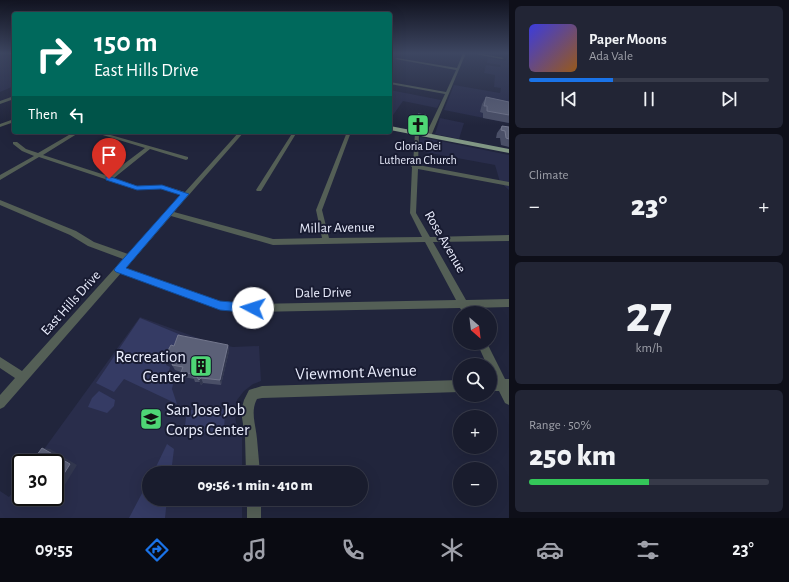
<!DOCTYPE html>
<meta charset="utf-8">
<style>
body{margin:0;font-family:"Alegreya Sans",sans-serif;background:#222535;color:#f1f3f6;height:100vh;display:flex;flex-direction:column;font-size:15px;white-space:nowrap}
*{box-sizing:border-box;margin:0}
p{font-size:13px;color:#9fa1aa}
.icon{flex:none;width:22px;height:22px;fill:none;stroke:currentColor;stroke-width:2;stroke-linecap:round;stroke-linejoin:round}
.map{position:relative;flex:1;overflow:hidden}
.side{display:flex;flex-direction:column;gap:6px;padding:6px;background:#0e0f19;width:280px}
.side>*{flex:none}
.top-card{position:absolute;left:12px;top:12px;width:380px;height:122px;border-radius:4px;box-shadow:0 4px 16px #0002,0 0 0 1px #373a49;background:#00695c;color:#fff;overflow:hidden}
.needle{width:26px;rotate:152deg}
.controls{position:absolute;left:453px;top:306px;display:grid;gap:8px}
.controls a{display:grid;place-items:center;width:44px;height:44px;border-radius:50%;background:#191c2d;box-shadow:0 4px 16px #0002,0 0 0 1px #373a49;font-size:20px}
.speed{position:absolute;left:12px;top:454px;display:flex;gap:8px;font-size:20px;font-weight:700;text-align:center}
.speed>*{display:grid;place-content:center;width:52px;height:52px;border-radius:50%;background:#191c2d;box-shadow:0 4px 16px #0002,0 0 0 1px #373a49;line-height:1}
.speed .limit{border:2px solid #111;border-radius:6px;background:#fff;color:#111}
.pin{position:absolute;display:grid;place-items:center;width:34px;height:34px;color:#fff;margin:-41px -17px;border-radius:50% 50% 50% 0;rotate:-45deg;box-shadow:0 0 4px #0007}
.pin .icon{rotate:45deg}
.me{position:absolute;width:44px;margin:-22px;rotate:275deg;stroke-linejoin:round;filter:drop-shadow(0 0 3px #0008)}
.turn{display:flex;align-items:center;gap:14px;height:84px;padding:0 16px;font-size:18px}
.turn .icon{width:52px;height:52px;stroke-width:2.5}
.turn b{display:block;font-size:28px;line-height:34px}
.then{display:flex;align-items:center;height:38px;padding:0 16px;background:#0003;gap:8px;font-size:15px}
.big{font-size:30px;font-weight:800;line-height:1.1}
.side .tile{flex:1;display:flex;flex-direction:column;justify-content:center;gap:6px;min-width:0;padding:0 14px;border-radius:6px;background:#222535}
.side .dial{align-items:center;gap:0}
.dial b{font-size:52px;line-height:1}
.song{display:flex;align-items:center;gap:12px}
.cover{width:48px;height:48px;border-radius:6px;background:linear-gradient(135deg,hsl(240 70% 55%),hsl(30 70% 35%))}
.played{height:4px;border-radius:2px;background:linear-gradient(90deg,#1a73e8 35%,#373a49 35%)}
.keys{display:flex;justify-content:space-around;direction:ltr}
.heat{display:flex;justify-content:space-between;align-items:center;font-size:22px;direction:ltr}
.charge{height:6px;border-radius:3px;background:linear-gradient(90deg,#34c759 50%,#373a49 0)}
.trip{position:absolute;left:142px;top:466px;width:226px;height:40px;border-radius:20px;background:#191c2d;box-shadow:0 4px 16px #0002,0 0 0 1px #373a49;font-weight:800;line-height:40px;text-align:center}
.dock{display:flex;height:64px;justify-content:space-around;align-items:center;background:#0a0b12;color:#9fa1aa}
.dock .icon{width:28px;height:28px}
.dock .current{color:#1a73e8}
.dock b{font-size:18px;color:#f1f3f6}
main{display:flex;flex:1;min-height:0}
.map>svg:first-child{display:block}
.built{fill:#292d4b}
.green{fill:#353b64}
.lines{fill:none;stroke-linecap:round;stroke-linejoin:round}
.minor{fill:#545f56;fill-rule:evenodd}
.major{fill:#819784;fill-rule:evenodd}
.wall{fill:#4a4f67}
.shaded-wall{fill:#32374f}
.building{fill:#5b6077;stroke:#72768c}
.route{fill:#1a73e8;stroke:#114b97}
.labels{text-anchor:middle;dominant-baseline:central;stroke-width:4;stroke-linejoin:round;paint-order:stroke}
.far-poi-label{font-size:12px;fill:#eaedfd;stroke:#181b31}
.street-label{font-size:14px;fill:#eaedfd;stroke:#181b31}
.near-poi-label{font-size:17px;fill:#eaedfd;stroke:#181b31;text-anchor:end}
.near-street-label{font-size:17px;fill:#eaedfd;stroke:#181b31}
</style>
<main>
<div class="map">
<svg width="509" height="518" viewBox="0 0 509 518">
<rect width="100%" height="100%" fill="#21253c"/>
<path class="built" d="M0,53L14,56V86L0,92Z
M504,53H509V123L444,110L454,85L500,93L501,88L494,87L495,75L484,73L486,65L500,67L501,65L487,63L488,58L506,61L507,56H504Z
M390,90L441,100L437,108L403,101L391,118H390Z
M440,118L464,123L459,139L435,134Z
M420,137L509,155V190L500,182L495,165L419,151Z
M140,317L209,342L233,347L259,346L261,381L253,384L244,391L237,400L235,414L236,423L242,437V473H149V499H242V518H0V491L9,497L21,481V497H55V463H34Z"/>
<path class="green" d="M140,318L181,335L175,350H171L166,365L170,367L168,375L174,379L172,389L177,404L124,379L114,392L96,383Z
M99,391L115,400L114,406L107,413L88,407L92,398Z
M225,409L224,432L184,433L187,410Z
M167,444L174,449L171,473H153Z
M149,480V499H167L165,518H129Z"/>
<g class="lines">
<path class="minor" d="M463,53H466L431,136L426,137L425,136L445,94L390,84V82L446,92L456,70L395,59L397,58L457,68Z
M469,53H478L504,58L502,59Z
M14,96V99L0,104V101Z
M14,119V122L0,127V124Z
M74,132H80L43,155L108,176L145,148L93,132H100L188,157V159L186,160L150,149L114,178L137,186L161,185L185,192L239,132H244L174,212L273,239L322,238L316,210L347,132H351L322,210L329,238L422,237L410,213L412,167L411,166L413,165L415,133L419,132L418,165L509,182V186L418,169L416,213L430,237L509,235V241L433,242L466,300L509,299V307L470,308L473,313H463L460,308L253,312L220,309L121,273L4,407L0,409V395L15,378L0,368V357L22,371L123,259L88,246L70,235L0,205V200L76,231L94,242L128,254L166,211L182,195L161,189H135L39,157L0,180V175L34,156L22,151L13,144V142H17L26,149L38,153ZM171,216L273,245L425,242L456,300L253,304L220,301L126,268Z
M293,132H297L261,191H257L256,190Z
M477,343H487L505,379H509V405L505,403L499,391H490V379H494L490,371V365H487Z
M460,380V392L262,398L257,399C250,412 256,425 257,439C258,450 259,462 260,473H246L245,437L241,411L244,400L249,390L262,386Z
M247,499H261V518H247Z"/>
<path class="major" d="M8,53H14V55L8,54Z
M390,126L509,149V153L390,130Z"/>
</g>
<path class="wall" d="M486,97L509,102V123L483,118V113L480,112L482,104Z
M415,119L427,120L423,128L422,129L412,126Z
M502,126L509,127V147L501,145L500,138H496L497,133Z
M228,345L229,351L221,385L203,383L201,385L200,382H195L194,379L184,377L181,372L175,370L172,365L174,361L169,360L166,354L174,346Z"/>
<path class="shaded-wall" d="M427,120L423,128L422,129L425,122Z
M228,345L229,351L221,385L220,380Z
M201,378L203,383L201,385L199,380Z
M42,448L50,449L77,465L61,491H55V488Z"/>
<path class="building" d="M486,97L509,102V115L487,111V106H484Z
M418,114L426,115L427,120L425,122L415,119Z
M502,126L509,127V139L506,138L505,131L501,130Z
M178,335L228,345L220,380L201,378L199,380L197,377H193V374L181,372L183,367L172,365L175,356L166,354L171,345L174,346Z
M42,448L70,464L55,488V463H31Z"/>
<linearGradient id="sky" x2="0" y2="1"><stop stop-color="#121421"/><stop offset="0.42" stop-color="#3d4661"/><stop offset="1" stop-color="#3d4661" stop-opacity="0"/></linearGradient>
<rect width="509" height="126" fill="url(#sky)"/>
<path class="route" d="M106,177H111L137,186L162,185L189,194L126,268L220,301L253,304L256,305L258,308L256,312L253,313L220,310L116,272L114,270L116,267L180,195L161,189L137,190L106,180Z"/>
<defs>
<g id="church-square" transform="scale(1.15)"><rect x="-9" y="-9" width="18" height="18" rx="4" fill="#4ed675" stroke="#181b31"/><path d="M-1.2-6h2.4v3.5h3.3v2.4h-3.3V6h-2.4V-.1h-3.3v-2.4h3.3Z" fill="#111"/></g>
<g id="building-square" transform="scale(1.15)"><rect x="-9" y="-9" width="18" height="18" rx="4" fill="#4ed675" stroke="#181b31"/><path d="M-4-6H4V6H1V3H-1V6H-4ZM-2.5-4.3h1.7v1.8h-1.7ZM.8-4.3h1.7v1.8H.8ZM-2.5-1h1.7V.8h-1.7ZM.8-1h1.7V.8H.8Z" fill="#111"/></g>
<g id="school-square" transform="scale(1.15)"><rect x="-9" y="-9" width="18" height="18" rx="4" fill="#4ed675" stroke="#181b31"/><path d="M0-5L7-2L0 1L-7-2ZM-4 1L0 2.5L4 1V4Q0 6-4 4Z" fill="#111"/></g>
</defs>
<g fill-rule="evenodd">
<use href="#church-square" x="418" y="125"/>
<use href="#building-square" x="201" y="366"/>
<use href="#school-square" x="151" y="419"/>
</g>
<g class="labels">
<g class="far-poi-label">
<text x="418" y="146">Gloria Dei<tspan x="418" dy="14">Lutheran Church</tspan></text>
</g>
<g class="street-label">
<text transform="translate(337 228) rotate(-1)">Millar Avenue</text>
<text transform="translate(445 242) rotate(60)">Rose Avenue</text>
<text transform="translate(323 293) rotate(-1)">Dale Drive</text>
<text transform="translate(71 303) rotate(-48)">East Hills Drive</text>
</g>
<g class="near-poi-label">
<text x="186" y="356">Recreation<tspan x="186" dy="20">Center</tspan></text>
<text x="166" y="409" text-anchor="start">San Jose Job<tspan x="166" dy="20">Corps Center</tspan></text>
</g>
<g class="near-street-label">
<text transform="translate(356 372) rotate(-2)">Viewmont Avenue</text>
</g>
</g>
</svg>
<div class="controls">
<a><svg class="needle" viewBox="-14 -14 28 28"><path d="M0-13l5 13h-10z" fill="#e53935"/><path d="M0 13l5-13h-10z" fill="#9fa1aa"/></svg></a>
<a><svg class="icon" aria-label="search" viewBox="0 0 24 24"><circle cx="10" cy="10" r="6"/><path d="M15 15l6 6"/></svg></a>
<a>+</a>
<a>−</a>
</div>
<div class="speed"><div class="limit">30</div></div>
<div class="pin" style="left:109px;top:179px;background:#d93025"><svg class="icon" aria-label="arrive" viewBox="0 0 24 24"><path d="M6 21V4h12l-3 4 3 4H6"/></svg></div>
<svg class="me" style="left:253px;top:308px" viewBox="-20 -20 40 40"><circle r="19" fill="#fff"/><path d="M0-13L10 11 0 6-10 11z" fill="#1a73e8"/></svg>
<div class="trip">09:56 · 1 min · 410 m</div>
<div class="top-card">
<div class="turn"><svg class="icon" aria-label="right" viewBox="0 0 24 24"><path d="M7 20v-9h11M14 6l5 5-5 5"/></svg><div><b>150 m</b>East Hills Drive</div></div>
<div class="then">Then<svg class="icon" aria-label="left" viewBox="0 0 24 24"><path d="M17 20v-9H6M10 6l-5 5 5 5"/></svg></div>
</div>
</div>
<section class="side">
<div class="tile">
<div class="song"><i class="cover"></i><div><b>Paper Moons</b><p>Ada Vale</p></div></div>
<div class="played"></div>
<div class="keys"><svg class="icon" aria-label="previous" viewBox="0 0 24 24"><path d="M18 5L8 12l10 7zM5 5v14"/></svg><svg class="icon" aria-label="pause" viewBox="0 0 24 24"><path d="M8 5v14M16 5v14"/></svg><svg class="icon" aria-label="next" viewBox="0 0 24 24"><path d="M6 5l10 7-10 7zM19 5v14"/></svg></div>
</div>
<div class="tile"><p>Climate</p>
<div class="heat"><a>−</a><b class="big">23°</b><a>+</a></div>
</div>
<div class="tile dial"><b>27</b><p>km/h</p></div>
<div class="tile"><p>Range · 50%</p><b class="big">250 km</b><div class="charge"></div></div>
</section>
</main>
<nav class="dock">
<b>09:55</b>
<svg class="icon current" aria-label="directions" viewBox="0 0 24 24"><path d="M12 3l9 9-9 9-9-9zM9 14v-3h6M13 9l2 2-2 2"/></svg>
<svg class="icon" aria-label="music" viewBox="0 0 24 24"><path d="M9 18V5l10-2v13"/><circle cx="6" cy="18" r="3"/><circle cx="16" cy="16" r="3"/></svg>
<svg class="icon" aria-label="phone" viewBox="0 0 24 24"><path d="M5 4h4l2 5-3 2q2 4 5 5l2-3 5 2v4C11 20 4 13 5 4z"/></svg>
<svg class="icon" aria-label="climate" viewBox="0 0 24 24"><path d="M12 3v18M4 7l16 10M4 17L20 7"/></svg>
<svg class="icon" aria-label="car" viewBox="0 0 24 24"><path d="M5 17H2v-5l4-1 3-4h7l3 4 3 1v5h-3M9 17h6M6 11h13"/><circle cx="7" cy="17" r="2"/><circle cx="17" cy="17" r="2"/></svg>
<svg class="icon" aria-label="filters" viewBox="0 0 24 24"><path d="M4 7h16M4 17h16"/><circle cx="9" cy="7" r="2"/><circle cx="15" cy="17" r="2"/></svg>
<b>23°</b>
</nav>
